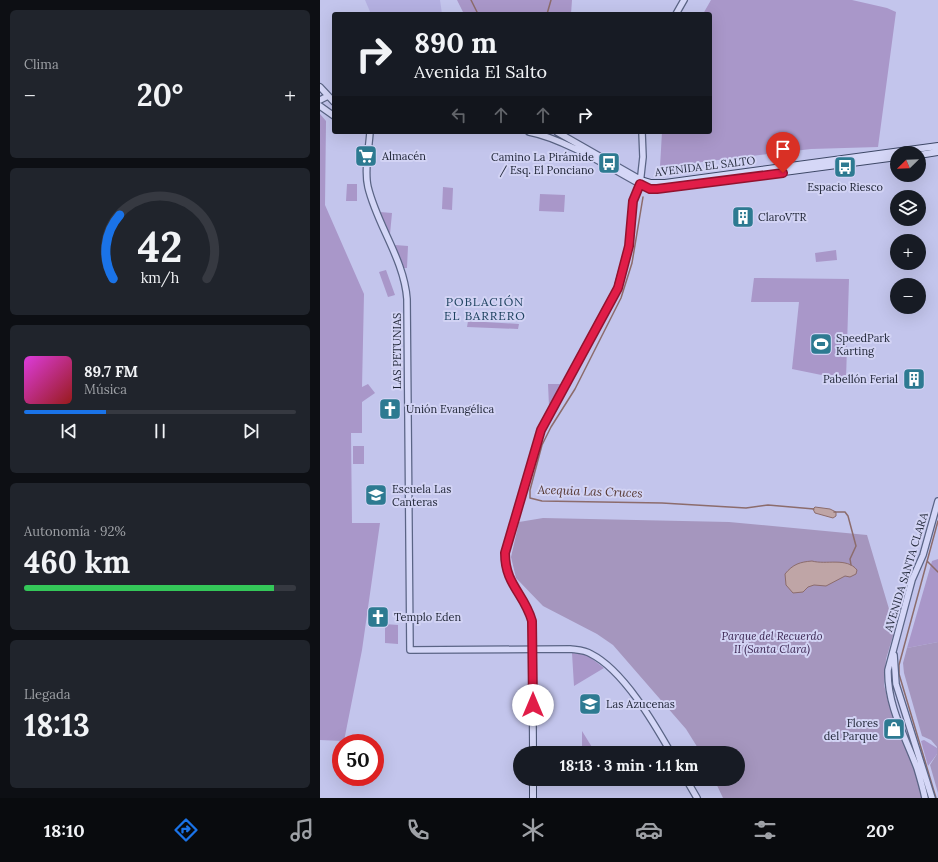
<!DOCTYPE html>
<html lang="es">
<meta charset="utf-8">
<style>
body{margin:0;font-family:Lora,serif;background:#20242c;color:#f1f3f6;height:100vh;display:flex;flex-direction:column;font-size:15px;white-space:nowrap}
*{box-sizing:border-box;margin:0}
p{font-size:13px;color:#9ea1a6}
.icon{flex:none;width:22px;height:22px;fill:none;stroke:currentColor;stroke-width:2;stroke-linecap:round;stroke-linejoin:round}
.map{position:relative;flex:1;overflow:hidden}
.panel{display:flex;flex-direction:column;gap:10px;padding:10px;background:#0d0f14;width:320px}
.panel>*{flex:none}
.hud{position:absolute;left:12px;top:12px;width:380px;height:122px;border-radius:4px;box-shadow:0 4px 16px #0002;background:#171b24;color:#f1f3f6;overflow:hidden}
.needle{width:26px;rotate:247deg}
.buttons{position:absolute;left:570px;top:146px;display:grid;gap:8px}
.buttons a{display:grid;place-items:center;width:36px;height:36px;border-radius:50%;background:#171b24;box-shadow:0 4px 16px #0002;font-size:20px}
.speed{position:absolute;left:12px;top:734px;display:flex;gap:8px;font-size:20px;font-weight:700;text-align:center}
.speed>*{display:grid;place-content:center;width:52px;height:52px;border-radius:50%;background:#171b24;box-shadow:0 4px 16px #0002;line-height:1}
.speed .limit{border:6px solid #d22;background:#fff;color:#111}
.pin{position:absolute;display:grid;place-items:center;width:34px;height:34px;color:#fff;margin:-41px -17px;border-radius:50% 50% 50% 0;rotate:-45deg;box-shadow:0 0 4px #0007}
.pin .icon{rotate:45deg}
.me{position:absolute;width:44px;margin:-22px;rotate:0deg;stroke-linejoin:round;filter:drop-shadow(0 0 3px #0008)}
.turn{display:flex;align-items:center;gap:14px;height:84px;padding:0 16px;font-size:18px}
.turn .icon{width:52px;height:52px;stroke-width:2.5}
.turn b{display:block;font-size:28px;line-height:34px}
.lanes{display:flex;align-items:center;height:38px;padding:0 16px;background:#0003;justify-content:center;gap:20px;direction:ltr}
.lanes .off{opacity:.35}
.big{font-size:30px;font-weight:700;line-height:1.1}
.panel .card{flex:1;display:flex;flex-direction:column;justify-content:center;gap:6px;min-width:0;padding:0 14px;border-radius:6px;background:#20242c}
.panel .dial{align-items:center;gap:0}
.dial svg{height:104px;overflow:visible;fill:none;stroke:#363941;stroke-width:7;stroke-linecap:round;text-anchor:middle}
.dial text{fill:#f1f3f6;stroke:none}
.song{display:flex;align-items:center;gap:12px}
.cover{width:48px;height:48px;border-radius:6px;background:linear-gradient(135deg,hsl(300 70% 55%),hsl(0 70% 35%))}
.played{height:4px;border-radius:2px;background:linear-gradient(90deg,#1a73e8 30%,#363941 30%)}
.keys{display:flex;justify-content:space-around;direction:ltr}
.heat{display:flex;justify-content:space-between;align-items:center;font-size:22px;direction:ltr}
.charge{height:6px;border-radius:3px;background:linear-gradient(90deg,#34c759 92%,#363941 0)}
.trip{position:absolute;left:193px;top:746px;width:232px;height:40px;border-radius:20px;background:#171b24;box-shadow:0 4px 16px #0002;font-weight:700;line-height:40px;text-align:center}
.tab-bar{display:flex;height:64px;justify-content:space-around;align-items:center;background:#090b0e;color:#9ea1a6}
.tab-bar .icon{width:28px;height:28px}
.tab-bar .current{color:#1a73e8}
.tab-bar b{font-size:18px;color:#f1f3f6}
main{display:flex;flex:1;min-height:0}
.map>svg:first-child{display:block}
.farmland{fill:#b4b0e1}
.green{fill:#a997c9}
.cemetery{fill:#a596be}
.water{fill:#bfa5a6;stroke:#8c6c6c}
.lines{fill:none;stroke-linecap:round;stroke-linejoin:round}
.stream{stroke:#8c6c6c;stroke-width:1.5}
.tertiary-casing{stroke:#5a6485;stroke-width:8}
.secondary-casing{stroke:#3e4867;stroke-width:8}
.tertiary{stroke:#d5d7f7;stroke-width:5.5}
.secondary{stroke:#d5d7f7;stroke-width:6}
.route-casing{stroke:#92132f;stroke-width:10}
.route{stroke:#e11d48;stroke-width:7}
.labels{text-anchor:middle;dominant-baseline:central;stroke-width:4;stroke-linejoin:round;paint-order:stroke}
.poi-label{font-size:11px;fill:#1e2435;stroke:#d2d3f4;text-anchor:start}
.street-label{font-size:11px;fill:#1e2435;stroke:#d2d3f4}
.park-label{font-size:11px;font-style:italic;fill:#3b2551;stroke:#d2d3f4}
.neighbourhood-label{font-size:12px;letter-spacing:1px;fill:#1f4360;stroke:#d2d3f4}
.water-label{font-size:12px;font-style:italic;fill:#54352e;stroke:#d2d3f4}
</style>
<main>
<section class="panel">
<div class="card"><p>Clima</p>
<div class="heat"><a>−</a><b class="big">20°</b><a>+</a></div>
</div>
<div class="card dial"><svg viewBox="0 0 100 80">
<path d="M14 69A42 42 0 1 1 86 69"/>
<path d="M14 69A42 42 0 0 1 19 20" stroke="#1a73e8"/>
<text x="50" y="56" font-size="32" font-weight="700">42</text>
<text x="50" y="72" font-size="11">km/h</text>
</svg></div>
<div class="card">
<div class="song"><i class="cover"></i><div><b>89.7 FM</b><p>Música</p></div></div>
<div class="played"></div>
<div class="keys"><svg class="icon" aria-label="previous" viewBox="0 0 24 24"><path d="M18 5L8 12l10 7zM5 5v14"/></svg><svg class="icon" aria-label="pause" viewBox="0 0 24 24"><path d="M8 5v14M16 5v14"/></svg><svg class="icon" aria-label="next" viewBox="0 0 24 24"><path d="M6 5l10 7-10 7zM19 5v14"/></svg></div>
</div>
<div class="card"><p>Autonomía · 92%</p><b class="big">460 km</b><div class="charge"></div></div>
<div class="card"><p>Llegada</p><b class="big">18:13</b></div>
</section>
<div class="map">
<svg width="618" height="798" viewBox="0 0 618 798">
<rect width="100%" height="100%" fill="#c3c5ec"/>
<path class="farmland" d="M45,0H120L122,14H51Z"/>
<path class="green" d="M137,0H252L251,14H144Z
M391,0H532L567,8L576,12L558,147L491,149L340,167L342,132H390V14H383Z
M0,114L6,121L5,205L44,294L42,387L48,384L55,393L42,402V433H31L32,523H60L42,650L24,741L0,740Z
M27,184H37V201H26Z
M123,187L133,188L132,210L122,209Z
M220,194L245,195L244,212L219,211Z
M60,212L72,213L70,234Z
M75,245L88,246L87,268H83Z
M516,250L517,260L496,262L495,253Z
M66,270L75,295L68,297L59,272Z
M434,278L529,279L526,380L472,369L479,302H431Z
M148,321L199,324L198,329L147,327Z
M228,384H241L229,406Z
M33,446H44V464H33Z
M618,559V642L587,648L612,561Z
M65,624L78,625V644L65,643Z
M252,653L267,655L284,668L254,686Z
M262,731L275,752H262Z
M604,740L617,748V754L608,766L601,741Z"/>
<path class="cemetery" d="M223,518L409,522L547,535L575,629L566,659L564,685L568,701L594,767L603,798H403L394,779H418V753H381L366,729L293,645L277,634L223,606L196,578L191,557L199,522Z
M618,642V793L610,765L617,754V747L611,740L602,736L584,673L583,663L587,648Z"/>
<path class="water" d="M495,507L510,509L516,512V516L513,518L495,513L493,509Z
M492,561C506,565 527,557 537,570L536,574L530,577L525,576L506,586L494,585L488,587L483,592L473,593L466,585L465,574C473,564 480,562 492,561Z"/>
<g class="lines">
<path class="stream" d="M151,0L158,14
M227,14L231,0
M323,197L312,263L301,298L255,389L231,427L222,445L210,490V498L222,501L342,503L426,508L448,505L494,509
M514,512H525L528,516L536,546L530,559L531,565
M607,561L618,572
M616,798L579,674V665L618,521"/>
<g class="tertiary-casing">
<path id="tertiary" d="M356,14L364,0
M0,87L14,102
M0,100L8,96
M0,106L14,116
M50,132C49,149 44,170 48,187C57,225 84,259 87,299L90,650L250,649C257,650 265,650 271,654C303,670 334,723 351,753
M209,132C242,138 289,167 320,184L323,157L322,132
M237,132L321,180
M574,655L576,684L612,798
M366,779L377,798
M605,798C603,788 600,778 597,768C585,736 567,705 568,670L592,580L603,555L618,501"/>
</g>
<g class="secondary-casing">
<path id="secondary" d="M599,155L618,152
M321,180L331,183H345L618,146
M213,753L212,621C204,593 185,585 185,553L221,430L297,289L309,246L313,201L320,184L331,189H337L577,157
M213,779V798"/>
</g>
<use href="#tertiary" class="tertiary"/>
<use href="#secondary" class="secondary"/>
</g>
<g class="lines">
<g class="route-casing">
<path id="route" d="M213,705L212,621C204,593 185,585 185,553L221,430L298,288L309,246L313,201L320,184L330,189H337L463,173"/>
</g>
<use href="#route" class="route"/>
</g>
<defs>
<g id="supermarket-square" transform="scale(1.15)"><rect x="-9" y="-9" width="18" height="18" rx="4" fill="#2d7a91" stroke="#d2d3f4"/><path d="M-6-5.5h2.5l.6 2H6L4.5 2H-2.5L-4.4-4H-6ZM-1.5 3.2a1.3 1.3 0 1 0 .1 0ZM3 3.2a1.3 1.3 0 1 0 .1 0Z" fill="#fff"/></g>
<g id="bus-square" transform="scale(1.15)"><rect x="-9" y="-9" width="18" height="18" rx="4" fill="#2d7a91" stroke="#d2d3f4"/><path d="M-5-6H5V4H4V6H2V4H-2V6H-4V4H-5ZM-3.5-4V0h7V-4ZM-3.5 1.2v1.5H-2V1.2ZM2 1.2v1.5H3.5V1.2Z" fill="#fff"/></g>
<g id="building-square" transform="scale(1.15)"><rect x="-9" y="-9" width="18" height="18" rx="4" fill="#2d7a91" stroke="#d2d3f4"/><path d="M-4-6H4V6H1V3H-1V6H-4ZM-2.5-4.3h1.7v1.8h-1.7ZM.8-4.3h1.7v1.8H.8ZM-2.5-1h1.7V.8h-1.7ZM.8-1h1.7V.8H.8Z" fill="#fff"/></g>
<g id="stadium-square" transform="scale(1.15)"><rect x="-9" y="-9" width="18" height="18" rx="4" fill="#2d7a91" stroke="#d2d3f4"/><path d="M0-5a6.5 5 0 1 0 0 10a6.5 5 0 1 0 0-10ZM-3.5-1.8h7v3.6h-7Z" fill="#fff"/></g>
<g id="church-square" transform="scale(1.15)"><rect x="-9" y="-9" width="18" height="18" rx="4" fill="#2d7a91" stroke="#d2d3f4"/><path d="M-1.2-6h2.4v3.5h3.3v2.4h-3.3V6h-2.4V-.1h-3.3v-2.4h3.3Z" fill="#fff"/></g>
<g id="school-square" transform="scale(1.15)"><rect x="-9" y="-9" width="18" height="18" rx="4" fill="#2d7a91" stroke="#d2d3f4"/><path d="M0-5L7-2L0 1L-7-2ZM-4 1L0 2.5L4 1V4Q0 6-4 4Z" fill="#fff"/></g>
<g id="shop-square" transform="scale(1.15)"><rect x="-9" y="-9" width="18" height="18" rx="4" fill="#2d7a91" stroke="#d2d3f4"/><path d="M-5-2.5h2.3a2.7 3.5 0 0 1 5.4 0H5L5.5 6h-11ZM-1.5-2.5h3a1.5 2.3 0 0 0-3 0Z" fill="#fff"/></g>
</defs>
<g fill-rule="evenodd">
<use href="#supermarket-square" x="46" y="156"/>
<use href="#bus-square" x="289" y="163"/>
<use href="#bus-square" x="525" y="167"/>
<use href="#building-square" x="423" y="217"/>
<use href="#stadium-square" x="501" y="344"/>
<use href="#building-square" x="594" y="379"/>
<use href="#church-square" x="70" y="409"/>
<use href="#school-square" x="56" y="495"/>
<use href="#church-square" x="58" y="617"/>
<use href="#school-square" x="270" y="704"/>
<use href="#shop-square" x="574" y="729"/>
</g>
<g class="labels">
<g class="poi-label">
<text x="62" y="156">Almacén</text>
<text x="274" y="157" text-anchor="end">Camino La Pirámide<tspan x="274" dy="13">/ Esq. El Ponciano</tspan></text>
<text x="525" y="187" text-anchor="middle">Espacio Riesco</text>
<text x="438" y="217">ClaroVTR</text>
<text x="516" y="338">SpeedPark<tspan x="516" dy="13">Karting</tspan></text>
<text x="578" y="379" text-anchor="end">Pabellón Ferial</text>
<text x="86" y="409">Unión Evangélica</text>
<text x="72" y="489">Escuela Las<tspan x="72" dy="13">Canteras</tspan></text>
<text x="74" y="617">Templo Eden</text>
<text x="286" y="704">Las Azucenas</text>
<text x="558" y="723" text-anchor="end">Flores<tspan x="558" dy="13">del Parque</tspan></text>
</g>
<g class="street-label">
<text transform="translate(385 166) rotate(-7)">AVENIDA EL SALTO</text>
<text transform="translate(77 351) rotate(-90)">LAS PETUNIAS</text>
<text transform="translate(586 572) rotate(-73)">AVENIDA SANTA CLARA</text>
</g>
<g class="park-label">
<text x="452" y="636">Parque del Recuerdo<tspan x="452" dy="13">II (Santa Clara)</tspan></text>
</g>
<g class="neighbourhood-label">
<text x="165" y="301">POBLACIÓN<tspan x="165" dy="14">EL BARRERO</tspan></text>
</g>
<g class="water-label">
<text transform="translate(270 491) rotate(2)">Acequia Las Cruces</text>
</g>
</g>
</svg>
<div class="buttons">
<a><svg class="needle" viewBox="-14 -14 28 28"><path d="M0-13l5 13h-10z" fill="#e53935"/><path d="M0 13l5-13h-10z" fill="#9ea1a6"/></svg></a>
<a><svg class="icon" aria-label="layers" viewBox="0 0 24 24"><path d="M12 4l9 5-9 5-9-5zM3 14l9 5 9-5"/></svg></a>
<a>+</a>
<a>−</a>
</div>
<div class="speed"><div class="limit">50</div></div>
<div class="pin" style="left:463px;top:173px;background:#d93025"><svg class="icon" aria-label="arrive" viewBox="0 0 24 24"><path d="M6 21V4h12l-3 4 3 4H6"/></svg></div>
<svg class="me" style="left:213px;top:705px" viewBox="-20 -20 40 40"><circle r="19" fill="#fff"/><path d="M0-13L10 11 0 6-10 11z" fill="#e11d48"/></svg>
<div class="trip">18:13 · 3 min · 1.1 km</div>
<div class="hud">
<div class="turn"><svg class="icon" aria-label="right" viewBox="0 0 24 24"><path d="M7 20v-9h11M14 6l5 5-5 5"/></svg><div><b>890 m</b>Avenida El Salto</div></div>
<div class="lanes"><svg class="icon off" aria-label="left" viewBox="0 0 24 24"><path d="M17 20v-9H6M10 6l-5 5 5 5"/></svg><svg class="icon off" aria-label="ahead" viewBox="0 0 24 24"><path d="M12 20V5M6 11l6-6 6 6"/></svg><svg class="icon off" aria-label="ahead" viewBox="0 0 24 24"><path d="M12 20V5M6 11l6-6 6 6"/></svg><svg class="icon" aria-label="right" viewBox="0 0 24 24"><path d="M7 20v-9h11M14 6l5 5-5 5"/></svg></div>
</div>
</div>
</main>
<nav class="tab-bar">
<b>18:10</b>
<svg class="icon current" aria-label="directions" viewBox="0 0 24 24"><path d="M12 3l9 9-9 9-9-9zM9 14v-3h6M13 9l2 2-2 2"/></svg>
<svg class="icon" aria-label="music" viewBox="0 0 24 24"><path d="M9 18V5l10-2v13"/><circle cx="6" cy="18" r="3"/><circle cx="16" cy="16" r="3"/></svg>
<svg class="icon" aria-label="phone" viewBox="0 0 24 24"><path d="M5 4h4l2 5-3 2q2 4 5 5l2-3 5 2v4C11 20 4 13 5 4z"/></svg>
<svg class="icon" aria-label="climate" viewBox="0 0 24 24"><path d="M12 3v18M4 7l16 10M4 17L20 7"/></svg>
<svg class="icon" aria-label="car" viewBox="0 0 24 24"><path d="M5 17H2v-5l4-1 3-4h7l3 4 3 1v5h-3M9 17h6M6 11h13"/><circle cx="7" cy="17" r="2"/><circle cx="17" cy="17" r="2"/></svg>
<svg class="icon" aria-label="filters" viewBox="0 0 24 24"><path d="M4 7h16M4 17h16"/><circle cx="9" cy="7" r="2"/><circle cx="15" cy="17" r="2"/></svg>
<b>20°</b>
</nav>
